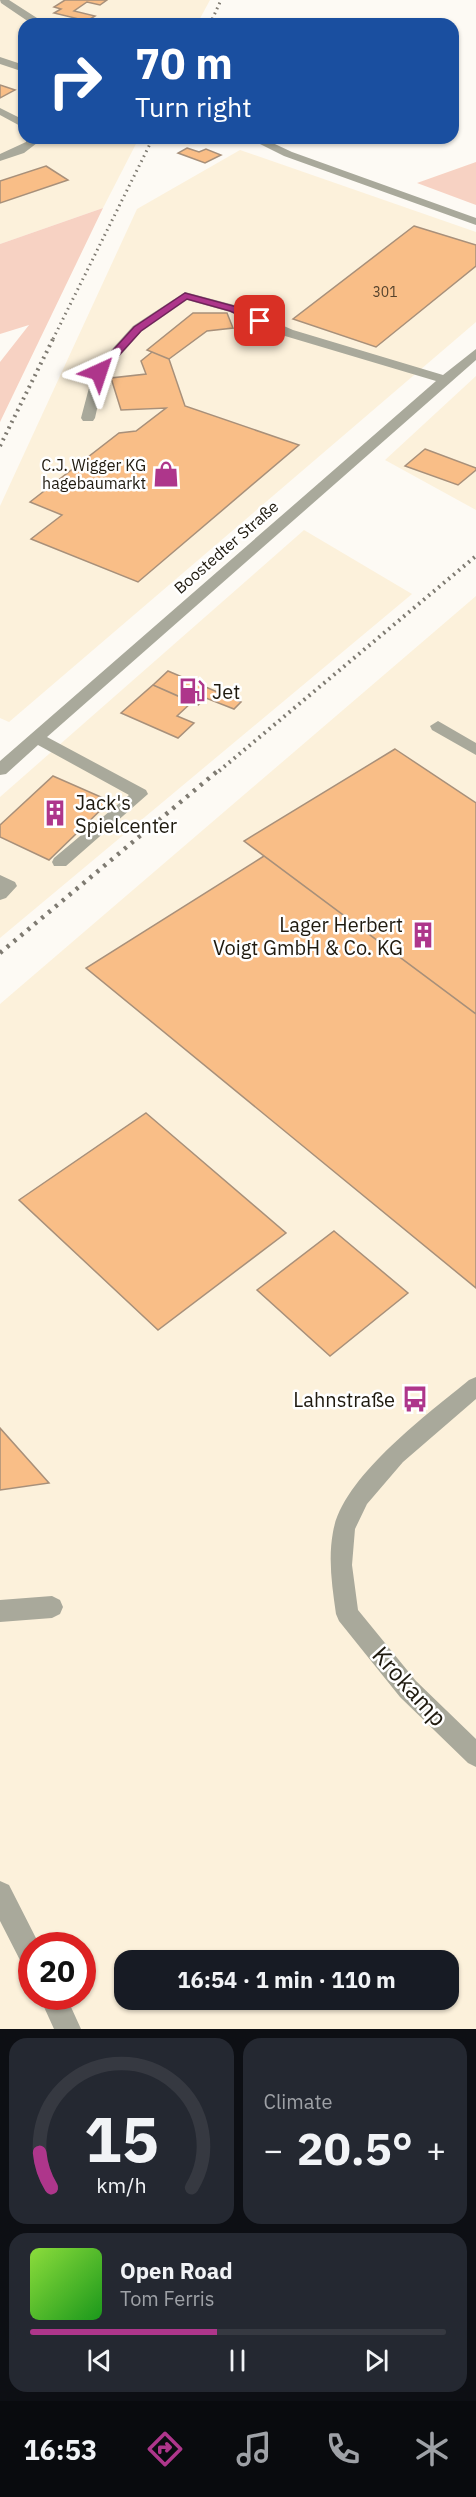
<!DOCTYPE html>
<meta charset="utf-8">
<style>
body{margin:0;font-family:"IBM Plex Sans",sans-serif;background:#242831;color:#f1f3f6;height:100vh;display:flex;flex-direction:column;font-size:22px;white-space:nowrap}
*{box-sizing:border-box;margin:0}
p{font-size:20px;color:#9ea1a6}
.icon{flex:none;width:33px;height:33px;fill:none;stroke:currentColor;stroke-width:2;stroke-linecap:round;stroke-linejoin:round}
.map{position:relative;height:2029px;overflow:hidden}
.drawer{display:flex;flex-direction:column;gap:9px;padding:9px;background:#0d0f14;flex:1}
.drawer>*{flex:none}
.guide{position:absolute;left:18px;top:18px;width:441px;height:126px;border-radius:18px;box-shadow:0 2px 4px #0004;background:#1a4fa0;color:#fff;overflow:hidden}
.speed{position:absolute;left:18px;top:1932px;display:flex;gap:12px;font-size:30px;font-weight:700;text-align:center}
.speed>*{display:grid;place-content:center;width:78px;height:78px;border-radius:50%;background:#171b24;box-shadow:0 2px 4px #0004;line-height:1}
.speed .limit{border:9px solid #d22;background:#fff;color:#111}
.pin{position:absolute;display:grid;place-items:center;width:51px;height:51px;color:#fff;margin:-26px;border-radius:12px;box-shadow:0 3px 9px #0006}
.me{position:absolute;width:66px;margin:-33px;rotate:42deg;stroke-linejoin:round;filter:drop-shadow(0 0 4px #0008)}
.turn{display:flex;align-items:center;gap:21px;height:126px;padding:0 18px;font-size:27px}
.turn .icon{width:78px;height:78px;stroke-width:2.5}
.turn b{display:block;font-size:42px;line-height:51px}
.big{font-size:45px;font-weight:700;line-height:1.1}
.drawer .widget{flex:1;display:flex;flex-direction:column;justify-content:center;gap:9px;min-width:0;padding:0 21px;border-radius:18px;background:#242831}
.drawer .dial{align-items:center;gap:0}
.dial svg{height:156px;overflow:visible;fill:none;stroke:#363941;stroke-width:7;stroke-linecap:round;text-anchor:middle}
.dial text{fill:#f1f3f6;stroke:none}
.song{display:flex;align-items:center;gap:18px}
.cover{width:72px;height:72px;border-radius:9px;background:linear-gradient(135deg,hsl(90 70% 55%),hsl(120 70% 35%))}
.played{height:6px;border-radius:3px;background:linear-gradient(90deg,#ae368b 45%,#363941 45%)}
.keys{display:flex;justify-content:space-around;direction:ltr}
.heat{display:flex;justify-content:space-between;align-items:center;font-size:33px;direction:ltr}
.drawer .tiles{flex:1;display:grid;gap:9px;grid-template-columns:1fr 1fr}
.widget:last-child{grid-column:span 2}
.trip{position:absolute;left:114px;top:1950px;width:345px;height:60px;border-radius:18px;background:#171b24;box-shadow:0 2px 4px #0004;font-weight:700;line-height:60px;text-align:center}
.tab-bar{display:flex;height:96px;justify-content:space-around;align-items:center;background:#090b0e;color:#9ea1a6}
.tab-bar .icon{width:42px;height:42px}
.tab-bar .active{color:#ae368b}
.tab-bar b{font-size:27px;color:#f1f3f6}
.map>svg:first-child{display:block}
.built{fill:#fcf1db;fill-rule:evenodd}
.green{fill:#f7d2c3}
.building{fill:#f9be87;stroke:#a8907a;stroke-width:1.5}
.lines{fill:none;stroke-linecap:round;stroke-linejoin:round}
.minor{fill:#a9a99b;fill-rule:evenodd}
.rail-far2{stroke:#7e7a71;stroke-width:3;stroke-dasharray:1.5 4;stroke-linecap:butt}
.rail-far1{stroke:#7e7a71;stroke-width:4;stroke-dasharray:2 4.5;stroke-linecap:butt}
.rail{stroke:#7e7a71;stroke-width:4.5;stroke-dasharray:3 6;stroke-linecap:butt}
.route{fill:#ae368b;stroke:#71235a;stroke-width:1.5}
.labels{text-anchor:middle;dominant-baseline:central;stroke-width:5;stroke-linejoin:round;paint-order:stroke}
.far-number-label{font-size:14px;fill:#56432d}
.far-poi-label{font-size:16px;fill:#1f1a0f;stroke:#fff;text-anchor:end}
.far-street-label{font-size:16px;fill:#1f1a0f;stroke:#fff}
.poi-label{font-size:20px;fill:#1f1a0f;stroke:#fff;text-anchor:start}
.near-street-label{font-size:24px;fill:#1f1a0f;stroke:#fff}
</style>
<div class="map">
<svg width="476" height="2029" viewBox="0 0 476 2029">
<rect width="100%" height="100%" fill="#fdfaf4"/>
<path class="built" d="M0,0H210L197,24H24V138H139L103,208L0,244Z
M240,150L476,232V322L9,722L0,718V506L137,209Z
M476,376V510L385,460Z
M304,530L412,594L0,938V797Z
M476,596V2029H0V1004ZM32,1946H82V1996H32ZM124,1960H448V2000H124Z"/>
<path class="green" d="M476,162V205L417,183Z
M103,208L0,422V362L29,325L0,334V244Z"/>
<path class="building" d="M65,0H107L100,5L87,2L74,11L95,16L87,21L54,13L61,9L54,7Z
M148,20L191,23L146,24Z
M0,85L15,90L0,98Z
M187,148L199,152L206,149L221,155L205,163L178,153Z
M46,166L68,180L0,203V181Z
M414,226L476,245V266L376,347L293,319Z
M193,313H227L233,328L207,331L169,359L147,350Z
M152,352L169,359L185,406L299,445L138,582L31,539L62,515L30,502L119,433L136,431L166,408L121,410L111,378L146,374L141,361Z
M425,449L476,468V470L458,485L405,466Z
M168,671L241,702L234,709L206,698L198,705L153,685Z
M153,685L192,702L177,716L194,723L178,738L121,713Z
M395,749L476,803V1014L244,841Z
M53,776L110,801L49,860L0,837V825Z
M264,856L476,1014V1288L86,968Z
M146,1113L286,1233L158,1330L19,1200Z
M334,1231L408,1293L330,1356L257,1290Z
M0,1428L49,1483L0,1490Z"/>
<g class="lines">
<path class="minor" d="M0,0H9L37,18L52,24L29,22L1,3Z
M0,57L24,65V72L0,64Z
M0,108L24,120V128L0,115Z
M26,138H36L37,143L24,153L0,161V154L26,142Z
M248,138H262L292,152L476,218V225L284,156Z
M185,292L238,306L293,330L443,375L476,349V360L47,737L146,790L148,794L66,866H54L52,862L54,858L129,795L38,745L6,774L0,775V761L436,381L285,336L230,312L187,300L141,332L105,373L95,418L93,421H83L81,418L94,369L133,326Z
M438,721L476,743V755L432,730L430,726Z
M0,875L15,882L17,886L6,898L0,900Z
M476,1377V1399L403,1462L367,1504L355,1529L352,1565L358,1610L416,1681L476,1739V1767L468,1763L400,1697L339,1621L336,1614C332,1586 328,1559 333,1532C342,1477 428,1414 469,1380Z
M52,1596L60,1600L63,1607L60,1614L52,1618L0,1622V1600Z
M0,1881L9,1885L40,1946H32V1970L23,1966L0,1921Z
M39,1996H66L81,2029H54Z"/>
<path class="rail-far2" d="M210,24L221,0
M53,339L153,138"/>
<path class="rail-far1" d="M0,446L54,337
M219,771L476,556"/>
<path class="rail" d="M0,953L220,769"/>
</g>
<path class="route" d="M185,293L237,307L264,321L256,323L230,311L187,299L141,331L102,374H95V370L134,327Z"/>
<defs>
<g id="shop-bare" transform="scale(2.07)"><path d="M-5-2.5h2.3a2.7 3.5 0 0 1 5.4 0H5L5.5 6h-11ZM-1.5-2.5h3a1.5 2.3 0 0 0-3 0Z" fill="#ae368b" stroke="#fff" stroke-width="2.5" paint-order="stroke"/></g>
<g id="fuel-bare" transform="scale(2.07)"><path d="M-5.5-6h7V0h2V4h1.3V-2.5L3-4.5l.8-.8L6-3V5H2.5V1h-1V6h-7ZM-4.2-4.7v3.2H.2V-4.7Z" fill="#ae368b" stroke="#fff" stroke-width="2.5" paint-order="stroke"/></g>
<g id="building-bare" transform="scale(2.07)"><path d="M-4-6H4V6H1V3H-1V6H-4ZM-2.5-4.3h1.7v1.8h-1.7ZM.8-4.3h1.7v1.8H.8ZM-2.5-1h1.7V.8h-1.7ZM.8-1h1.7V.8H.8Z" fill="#ae368b" stroke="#fff" stroke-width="2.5" paint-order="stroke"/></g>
<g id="bus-bare" transform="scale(2.07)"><path d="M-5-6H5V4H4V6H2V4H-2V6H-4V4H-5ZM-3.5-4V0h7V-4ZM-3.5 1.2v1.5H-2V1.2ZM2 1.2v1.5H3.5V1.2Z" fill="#ae368b" stroke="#fff" stroke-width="2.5" paint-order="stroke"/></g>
</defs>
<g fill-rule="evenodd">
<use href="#shop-bare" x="166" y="474"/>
<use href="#fuel-bare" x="192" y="691"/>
<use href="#building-bare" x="55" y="813"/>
<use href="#building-bare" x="423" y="935"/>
<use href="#bus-bare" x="415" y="1399"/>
</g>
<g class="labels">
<g class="far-number-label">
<text x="385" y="292">301</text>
</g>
<g class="far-poi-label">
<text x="146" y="465">C.J. Wigger KG<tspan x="146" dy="18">hagebaumarkt</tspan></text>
</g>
<g class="far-street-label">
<text transform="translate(226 547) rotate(-41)">Boostedter Straße</text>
</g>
<g class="poi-label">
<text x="212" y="691">Jet</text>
<text x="75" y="802">Jack's<tspan x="75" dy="23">Spielcenter</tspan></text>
<text x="403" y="924" text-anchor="end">Lager Herbert<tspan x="403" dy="23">Voigt GmbH &amp; Co. KG</tspan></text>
<text x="395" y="1399" text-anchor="end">Lahnstraße</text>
</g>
<g class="near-street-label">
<text transform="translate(410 1686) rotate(48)">Krokamp</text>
</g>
</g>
</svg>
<div class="speed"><div class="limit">20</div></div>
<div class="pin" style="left:260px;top:321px;background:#d93025"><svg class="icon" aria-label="arrive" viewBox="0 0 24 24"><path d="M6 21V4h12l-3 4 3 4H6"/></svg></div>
<svg class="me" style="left:99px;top:372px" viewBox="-20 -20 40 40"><path d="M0-17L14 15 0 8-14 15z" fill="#ae368b" stroke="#fff" stroke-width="4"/></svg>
<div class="trip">16:54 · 1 min · 110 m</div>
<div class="guide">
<div class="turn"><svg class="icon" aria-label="right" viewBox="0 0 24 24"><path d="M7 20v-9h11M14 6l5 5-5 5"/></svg><div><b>70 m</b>Turn right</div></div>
</div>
</div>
<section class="drawer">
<div class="tiles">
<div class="widget dial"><svg viewBox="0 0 100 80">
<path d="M14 69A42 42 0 1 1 86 69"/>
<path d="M14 69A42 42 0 0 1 8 51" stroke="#ae368b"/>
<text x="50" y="56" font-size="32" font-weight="700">15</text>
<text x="50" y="72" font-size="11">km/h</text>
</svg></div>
<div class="widget"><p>Climate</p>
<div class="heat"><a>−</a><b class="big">20.5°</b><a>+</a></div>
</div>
<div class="widget">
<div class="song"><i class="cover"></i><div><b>Open Road</b><p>Tom Ferris</p></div></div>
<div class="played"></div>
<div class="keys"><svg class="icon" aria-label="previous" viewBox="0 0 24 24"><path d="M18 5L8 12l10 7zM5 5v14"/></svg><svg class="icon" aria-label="pause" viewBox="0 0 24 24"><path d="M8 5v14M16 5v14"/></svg><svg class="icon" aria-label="next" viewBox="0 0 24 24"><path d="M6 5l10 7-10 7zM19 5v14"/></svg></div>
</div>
</div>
</section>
<nav class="tab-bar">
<b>16:53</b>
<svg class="icon active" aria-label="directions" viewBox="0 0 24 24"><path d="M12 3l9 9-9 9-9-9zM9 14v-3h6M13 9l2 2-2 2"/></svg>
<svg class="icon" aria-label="music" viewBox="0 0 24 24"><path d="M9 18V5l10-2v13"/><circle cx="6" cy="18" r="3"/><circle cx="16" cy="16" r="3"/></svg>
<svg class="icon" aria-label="phone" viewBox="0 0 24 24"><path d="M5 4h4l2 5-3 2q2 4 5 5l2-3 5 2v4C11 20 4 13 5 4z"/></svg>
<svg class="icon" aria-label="climate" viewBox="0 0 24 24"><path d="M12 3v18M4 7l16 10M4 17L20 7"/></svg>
</nav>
